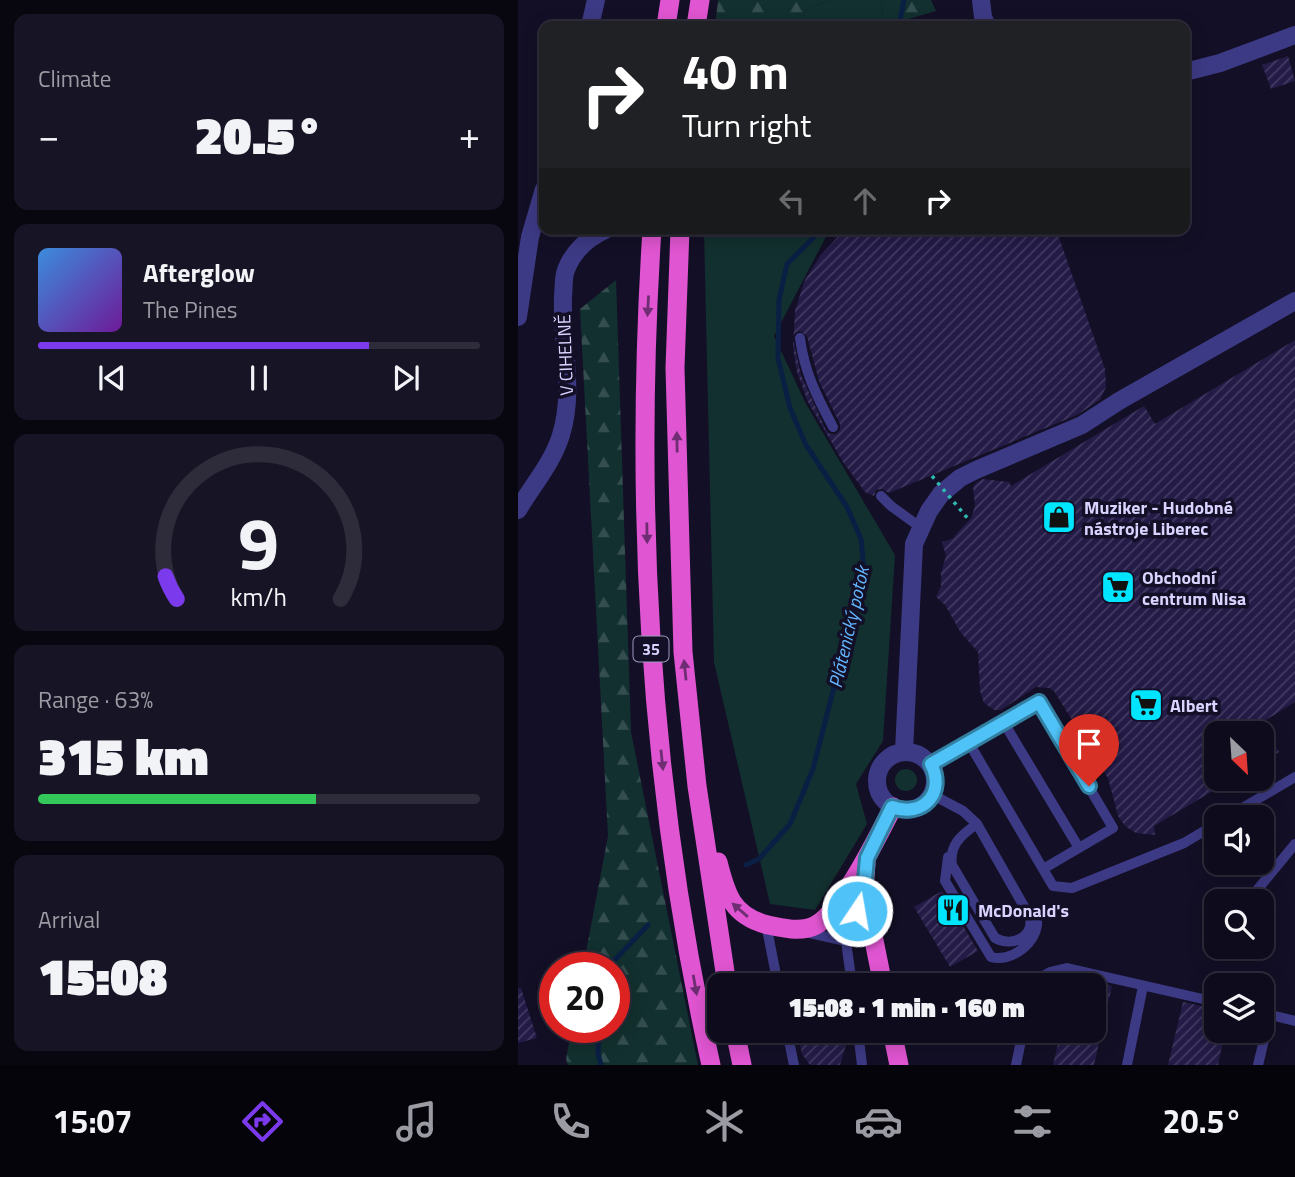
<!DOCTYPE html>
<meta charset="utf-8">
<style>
body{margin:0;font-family:"Titillium Web",sans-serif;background:#171425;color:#f1f3f6;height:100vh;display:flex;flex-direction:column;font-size:26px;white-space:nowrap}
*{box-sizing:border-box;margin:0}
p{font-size:23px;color:#9b9ba3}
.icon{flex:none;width:38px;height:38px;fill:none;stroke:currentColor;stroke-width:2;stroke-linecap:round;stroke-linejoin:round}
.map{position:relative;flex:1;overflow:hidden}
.panel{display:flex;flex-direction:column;gap:14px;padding:14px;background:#08060f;width:518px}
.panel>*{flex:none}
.hud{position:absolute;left:21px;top:21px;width:651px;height:214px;border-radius:14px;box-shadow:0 4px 18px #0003,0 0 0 2px #2e2b3b;background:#202124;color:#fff;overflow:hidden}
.needle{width:46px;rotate:155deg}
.buttons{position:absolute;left:686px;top:721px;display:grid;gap:14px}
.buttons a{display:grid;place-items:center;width:70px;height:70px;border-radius:14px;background:#0e0b1c;box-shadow:0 4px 18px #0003,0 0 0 2px #2e2b3b;font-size:35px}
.speed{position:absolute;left:21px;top:952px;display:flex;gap:14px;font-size:35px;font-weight:700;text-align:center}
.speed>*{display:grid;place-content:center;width:91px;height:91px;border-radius:50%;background:#0e0b1c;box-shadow:0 4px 18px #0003,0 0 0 2px #2e2b3b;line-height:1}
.speed .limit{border:10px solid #d22;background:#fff;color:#111}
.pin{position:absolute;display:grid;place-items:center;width:60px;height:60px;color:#fff;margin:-72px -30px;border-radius:50% 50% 50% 0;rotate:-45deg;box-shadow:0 0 7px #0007}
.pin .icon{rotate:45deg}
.me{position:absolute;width:77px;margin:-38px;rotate:12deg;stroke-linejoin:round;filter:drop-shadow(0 0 5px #0008)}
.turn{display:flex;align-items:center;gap:24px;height:147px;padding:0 28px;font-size:32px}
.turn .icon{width:91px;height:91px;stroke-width:2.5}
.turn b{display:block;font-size:49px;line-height:60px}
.lanes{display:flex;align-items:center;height:66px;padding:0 28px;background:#0003;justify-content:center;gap:35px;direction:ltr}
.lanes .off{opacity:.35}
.big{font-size:52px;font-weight:800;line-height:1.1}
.panel .widget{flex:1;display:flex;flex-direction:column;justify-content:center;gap:10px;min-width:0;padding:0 24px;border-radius:14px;background:#171425}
.panel .dial{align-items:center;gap:0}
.dial svg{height:182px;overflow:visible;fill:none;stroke:#2e2b3b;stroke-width:7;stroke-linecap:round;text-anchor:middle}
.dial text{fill:#f1f3f6;stroke:none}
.song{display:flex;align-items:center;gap:21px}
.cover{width:84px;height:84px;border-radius:10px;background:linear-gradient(135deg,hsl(210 70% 55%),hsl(280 70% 35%))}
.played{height:7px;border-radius:4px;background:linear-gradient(90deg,#7c3aed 75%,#2e2b3b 75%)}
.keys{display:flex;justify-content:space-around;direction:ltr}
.heat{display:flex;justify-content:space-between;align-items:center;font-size:38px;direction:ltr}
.charge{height:10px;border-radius:5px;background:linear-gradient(90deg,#34c759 63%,#2e2b3b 0)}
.trip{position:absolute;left:189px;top:973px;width:399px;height:70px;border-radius:14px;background:#0e0b1c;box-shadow:0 4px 18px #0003,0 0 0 2px #2e2b3b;font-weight:800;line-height:70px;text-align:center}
.dock{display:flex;height:112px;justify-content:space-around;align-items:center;background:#06040b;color:#9b9ba3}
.dock .icon{width:49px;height:49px}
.dock .current{color:#7c3aed}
.dock b{font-size:32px;color:#f1f3f6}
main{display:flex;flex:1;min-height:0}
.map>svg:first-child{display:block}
.grass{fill:#12302f}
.forest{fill:url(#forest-firs)}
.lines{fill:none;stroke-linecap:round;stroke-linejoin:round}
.stream{stroke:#0a1f44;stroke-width:5}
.building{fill:url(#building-hatch);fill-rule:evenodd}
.service{stroke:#3d3a85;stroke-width:10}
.minor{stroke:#3d3a85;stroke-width:18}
.trunk{stroke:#e055d1;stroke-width:19}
.path-bridge{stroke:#2fb8b0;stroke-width:3.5;stroke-dasharray:3.5 5;stroke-linecap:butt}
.oneway{fill:#6f2e73}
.route-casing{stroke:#337fa1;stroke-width:18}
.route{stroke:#4fc3f7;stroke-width:12}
.labels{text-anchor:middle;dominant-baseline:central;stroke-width:7;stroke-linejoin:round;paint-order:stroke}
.shield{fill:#130f26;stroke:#9e99be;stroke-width:2}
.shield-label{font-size:16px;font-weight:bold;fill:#d9d4ff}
.street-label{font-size:18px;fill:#d9d4ff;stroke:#130f26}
.poi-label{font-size:18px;font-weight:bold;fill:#d9d4ff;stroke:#130f26;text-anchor:start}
.water-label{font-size:19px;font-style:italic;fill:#62b6ff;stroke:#130f26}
</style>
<main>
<section class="panel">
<div class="widget"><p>Climate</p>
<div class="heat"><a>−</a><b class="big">20.5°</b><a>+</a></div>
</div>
<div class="widget">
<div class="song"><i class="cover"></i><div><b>Afterglow</b><p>The Pines</p></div></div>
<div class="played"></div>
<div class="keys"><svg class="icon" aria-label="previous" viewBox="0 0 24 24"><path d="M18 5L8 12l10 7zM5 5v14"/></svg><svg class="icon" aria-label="pause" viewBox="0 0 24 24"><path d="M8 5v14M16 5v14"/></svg><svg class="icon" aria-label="next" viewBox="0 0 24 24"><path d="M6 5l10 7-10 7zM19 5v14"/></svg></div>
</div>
<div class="widget dial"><svg viewBox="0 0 100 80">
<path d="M14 69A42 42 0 1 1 86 69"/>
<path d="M14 69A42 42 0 0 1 9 59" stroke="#7c3aed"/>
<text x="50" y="56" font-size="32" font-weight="700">9</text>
<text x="50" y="72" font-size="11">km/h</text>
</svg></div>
<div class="widget"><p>Range · 63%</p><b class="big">315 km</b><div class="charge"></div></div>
<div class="widget"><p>Arrival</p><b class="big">15:08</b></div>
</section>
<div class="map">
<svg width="777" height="1065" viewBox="0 0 777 1065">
<defs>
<pattern id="forest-firs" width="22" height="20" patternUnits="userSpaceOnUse" patternTransform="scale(1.75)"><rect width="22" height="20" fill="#12302f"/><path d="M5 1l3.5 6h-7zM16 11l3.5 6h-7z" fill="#344d4e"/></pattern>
<pattern id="building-hatch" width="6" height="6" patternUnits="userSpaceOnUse" patternTransform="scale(1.75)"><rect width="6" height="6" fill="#241b47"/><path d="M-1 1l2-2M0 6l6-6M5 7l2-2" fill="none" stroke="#433b63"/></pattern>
</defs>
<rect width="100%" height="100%" fill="#130f26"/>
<path class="grass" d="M311,0H363L366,26H282L287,10Z
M205,229H312L256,336L288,404L377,555L365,741L338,784L349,824L297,910L252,904L196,662L186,232Z
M377 780a11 11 0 1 1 22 0a11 11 0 1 1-22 0Z"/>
<path class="forest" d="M200,0H311L287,10L282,26H197Z
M363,0H413L418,11L366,26Z
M98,280L113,732L180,1065H50L48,1059L54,1027H96V968H65L90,836L62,309Z"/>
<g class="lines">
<path class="stream" d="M381,26L386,0
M228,865L241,859L272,824L295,769L346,570L343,539L329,507L288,445L272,408L260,358L261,300L269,264L304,229
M89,968L130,925
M81,1027L80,1054L83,1065"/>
</g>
<path class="building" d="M770,56L777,81L753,89L744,65Z
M327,229H538L587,369L588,387L582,400L559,415L371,493L364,489L358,490L356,496L347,492L325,462L290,402L279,372L275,347L277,310L287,280L302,256ZM282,331L289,336L301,381L322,424V430L318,434H312L308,430L283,375L275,338L277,333Z
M777,340V702L743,723L761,752L744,762V733H698V779H715L636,826L637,835L618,833L607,826L600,816L590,778L536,691L531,688L518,687L483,710H476L466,703L462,691L460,652L443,633L427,605L418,597L423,586V573L428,556L424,542L434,539L453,518L457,506L455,487L458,483L465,479L491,482L493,486L626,406L637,424Z
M424,891L460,951L432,967L396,907Z
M576,982L594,986L576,1065H535L543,1031H576Z
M0,988H3L19,1038L0,1043Z
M665,1002L698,1009V1031H707L700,1065H650Z
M279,1031H325L328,1045L322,1065H292L284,1054Z"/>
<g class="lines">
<path class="service" d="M282,338C286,371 299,397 315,427
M363,496L373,506L402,527
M486,723L561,848
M413,764L521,702L595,828L525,869L451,743
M415,795L445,811L459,824
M709,817L777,777
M459,824L512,917C516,938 494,947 477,938L434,865C431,845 443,835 459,824Z
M430,857L427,881L473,957C493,963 521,942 519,920L515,916
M525,869L535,886L554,888L666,843L698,824
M730,901L777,844
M248,924L260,985
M287,932L328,941L334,985
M328,941L343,898
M515,985V982L532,972L549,968L698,1002
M744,1013L777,1021
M269,1031L276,1065
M340,1031L344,1065
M498,1065L505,1031
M609,1065L625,986
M740,1065L752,1015"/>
<path class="minor" d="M463,0L465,17L469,26
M72,26L78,0
M667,72L702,63L777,35
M0,317L12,237L26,189
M0,510C14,486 35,462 43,435C57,391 43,342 45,296C46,288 45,277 48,270C55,251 71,237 89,229
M386,751L396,544L411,511L423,494L442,478L458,470L564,425L601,401L777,301
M359 781a29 29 0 1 1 58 0a29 29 0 1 1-58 0Z"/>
<path class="trunk" d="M148,26L152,0
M178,26L182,0
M134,229C116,508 132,792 193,1065
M162,229L157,368L165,652L179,786L209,985
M200,862C208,894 214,916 250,925C266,928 283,933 298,925C323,912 361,834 375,807
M348,863L346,891L365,985
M217,1031L224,1065
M374,1031L381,1065"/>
<path class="path-bridge" d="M414,476L451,520"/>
</g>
<defs><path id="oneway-solid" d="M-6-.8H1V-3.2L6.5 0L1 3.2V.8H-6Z" transform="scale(1.75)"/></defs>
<g class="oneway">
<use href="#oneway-solid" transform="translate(130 306) rotate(93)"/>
<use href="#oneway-solid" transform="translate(159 442) rotate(-91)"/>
<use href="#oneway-solid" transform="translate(129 533) rotate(89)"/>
<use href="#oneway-solid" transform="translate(167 670) rotate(-96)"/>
<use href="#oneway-solid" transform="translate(144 760) rotate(84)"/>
<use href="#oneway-solid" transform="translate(222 910) rotate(-139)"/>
<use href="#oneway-solid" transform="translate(177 985) rotate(80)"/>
</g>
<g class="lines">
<g class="route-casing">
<path id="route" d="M339,911L346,891L349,858L374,807C405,818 428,793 413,764L521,702L571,786"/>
</g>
<use href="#route" class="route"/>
</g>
<defs>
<g id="shop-square" transform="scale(1.75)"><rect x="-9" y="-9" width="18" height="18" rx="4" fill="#00e5ff" stroke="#130f26"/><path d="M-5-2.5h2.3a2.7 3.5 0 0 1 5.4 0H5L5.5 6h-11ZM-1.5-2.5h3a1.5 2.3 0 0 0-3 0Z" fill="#111"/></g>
<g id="supermarket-square" transform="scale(1.75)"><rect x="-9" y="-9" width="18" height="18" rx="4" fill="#00e5ff" stroke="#130f26"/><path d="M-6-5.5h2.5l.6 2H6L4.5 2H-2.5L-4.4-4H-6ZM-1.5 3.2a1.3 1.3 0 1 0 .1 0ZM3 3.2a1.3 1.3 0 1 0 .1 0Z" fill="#111"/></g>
<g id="restaurant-square" transform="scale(1.75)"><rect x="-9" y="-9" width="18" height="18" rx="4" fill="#00e5ff" stroke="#130f26"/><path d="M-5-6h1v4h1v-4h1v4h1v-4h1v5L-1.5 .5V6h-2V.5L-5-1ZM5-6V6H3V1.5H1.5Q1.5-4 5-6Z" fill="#111"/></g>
</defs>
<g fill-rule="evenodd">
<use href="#shop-square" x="541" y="517"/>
<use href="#supermarket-square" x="600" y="587"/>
<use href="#supermarket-square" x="628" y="705"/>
<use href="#restaurant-square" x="435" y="910"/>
</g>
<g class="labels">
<rect class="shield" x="115.5" y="636.5" width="35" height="25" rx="5"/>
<g class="shield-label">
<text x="133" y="649">35</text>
</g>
<g class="street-label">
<text transform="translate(47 355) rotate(-92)">V CIHELNĚ</text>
</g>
<g class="poi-label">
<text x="566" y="507">Muziker - Hudobné<tspan x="566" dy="21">nástroje Liberec</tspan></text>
<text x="624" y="577">Obchodní<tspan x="624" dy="21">centrum Nisa</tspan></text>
<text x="652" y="705">Albert</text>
<text x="460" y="910">McDonald's</text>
</g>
<g class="water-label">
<text transform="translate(330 627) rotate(-77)">Plátenický potok</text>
</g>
</g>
</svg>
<div class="buttons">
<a><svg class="needle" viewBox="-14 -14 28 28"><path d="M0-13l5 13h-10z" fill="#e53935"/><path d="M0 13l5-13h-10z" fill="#9b9ba3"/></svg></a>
<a><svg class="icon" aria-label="sound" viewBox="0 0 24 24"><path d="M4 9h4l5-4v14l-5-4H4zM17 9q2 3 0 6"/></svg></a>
<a><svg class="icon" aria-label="search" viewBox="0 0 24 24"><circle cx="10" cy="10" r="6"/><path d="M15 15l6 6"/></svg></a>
<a><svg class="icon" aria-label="layers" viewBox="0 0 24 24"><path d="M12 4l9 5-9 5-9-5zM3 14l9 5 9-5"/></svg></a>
</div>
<div class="speed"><div class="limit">20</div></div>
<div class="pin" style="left:571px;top:786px;background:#d93025"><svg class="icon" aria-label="arrive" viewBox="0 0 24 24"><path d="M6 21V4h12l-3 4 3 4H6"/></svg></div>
<svg class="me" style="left:339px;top:911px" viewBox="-20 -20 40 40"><circle r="17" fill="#4fc3f7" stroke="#fff" stroke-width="3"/><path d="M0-11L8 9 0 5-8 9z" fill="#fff"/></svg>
<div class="trip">15:08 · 1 min · 160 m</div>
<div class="hud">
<div class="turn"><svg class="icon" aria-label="right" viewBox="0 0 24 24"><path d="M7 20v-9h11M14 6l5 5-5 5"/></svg><div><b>40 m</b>Turn right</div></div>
<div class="lanes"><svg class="icon off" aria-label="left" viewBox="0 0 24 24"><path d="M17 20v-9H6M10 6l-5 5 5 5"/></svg><svg class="icon off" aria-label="ahead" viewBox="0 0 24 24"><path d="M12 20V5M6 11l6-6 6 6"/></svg><svg class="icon" aria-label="right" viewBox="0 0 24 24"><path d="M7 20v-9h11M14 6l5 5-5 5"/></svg></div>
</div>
</div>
</main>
<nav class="dock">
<b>15:07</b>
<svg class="icon current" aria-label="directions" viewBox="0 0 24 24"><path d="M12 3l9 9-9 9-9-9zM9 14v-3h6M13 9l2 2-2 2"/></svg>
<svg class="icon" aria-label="music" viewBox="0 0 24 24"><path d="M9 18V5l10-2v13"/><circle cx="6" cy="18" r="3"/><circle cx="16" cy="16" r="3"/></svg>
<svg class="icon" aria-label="phone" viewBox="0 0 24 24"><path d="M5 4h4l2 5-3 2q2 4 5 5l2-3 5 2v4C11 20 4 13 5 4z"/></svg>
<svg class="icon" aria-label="climate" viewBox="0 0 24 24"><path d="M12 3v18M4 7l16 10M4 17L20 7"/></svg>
<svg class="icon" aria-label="car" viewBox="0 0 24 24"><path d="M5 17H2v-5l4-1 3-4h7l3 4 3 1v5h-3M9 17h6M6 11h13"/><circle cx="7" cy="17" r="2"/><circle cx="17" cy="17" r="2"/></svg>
<svg class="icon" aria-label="filters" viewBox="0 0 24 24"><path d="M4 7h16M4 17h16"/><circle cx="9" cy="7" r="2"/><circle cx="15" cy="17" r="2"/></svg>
<b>20.5°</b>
</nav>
